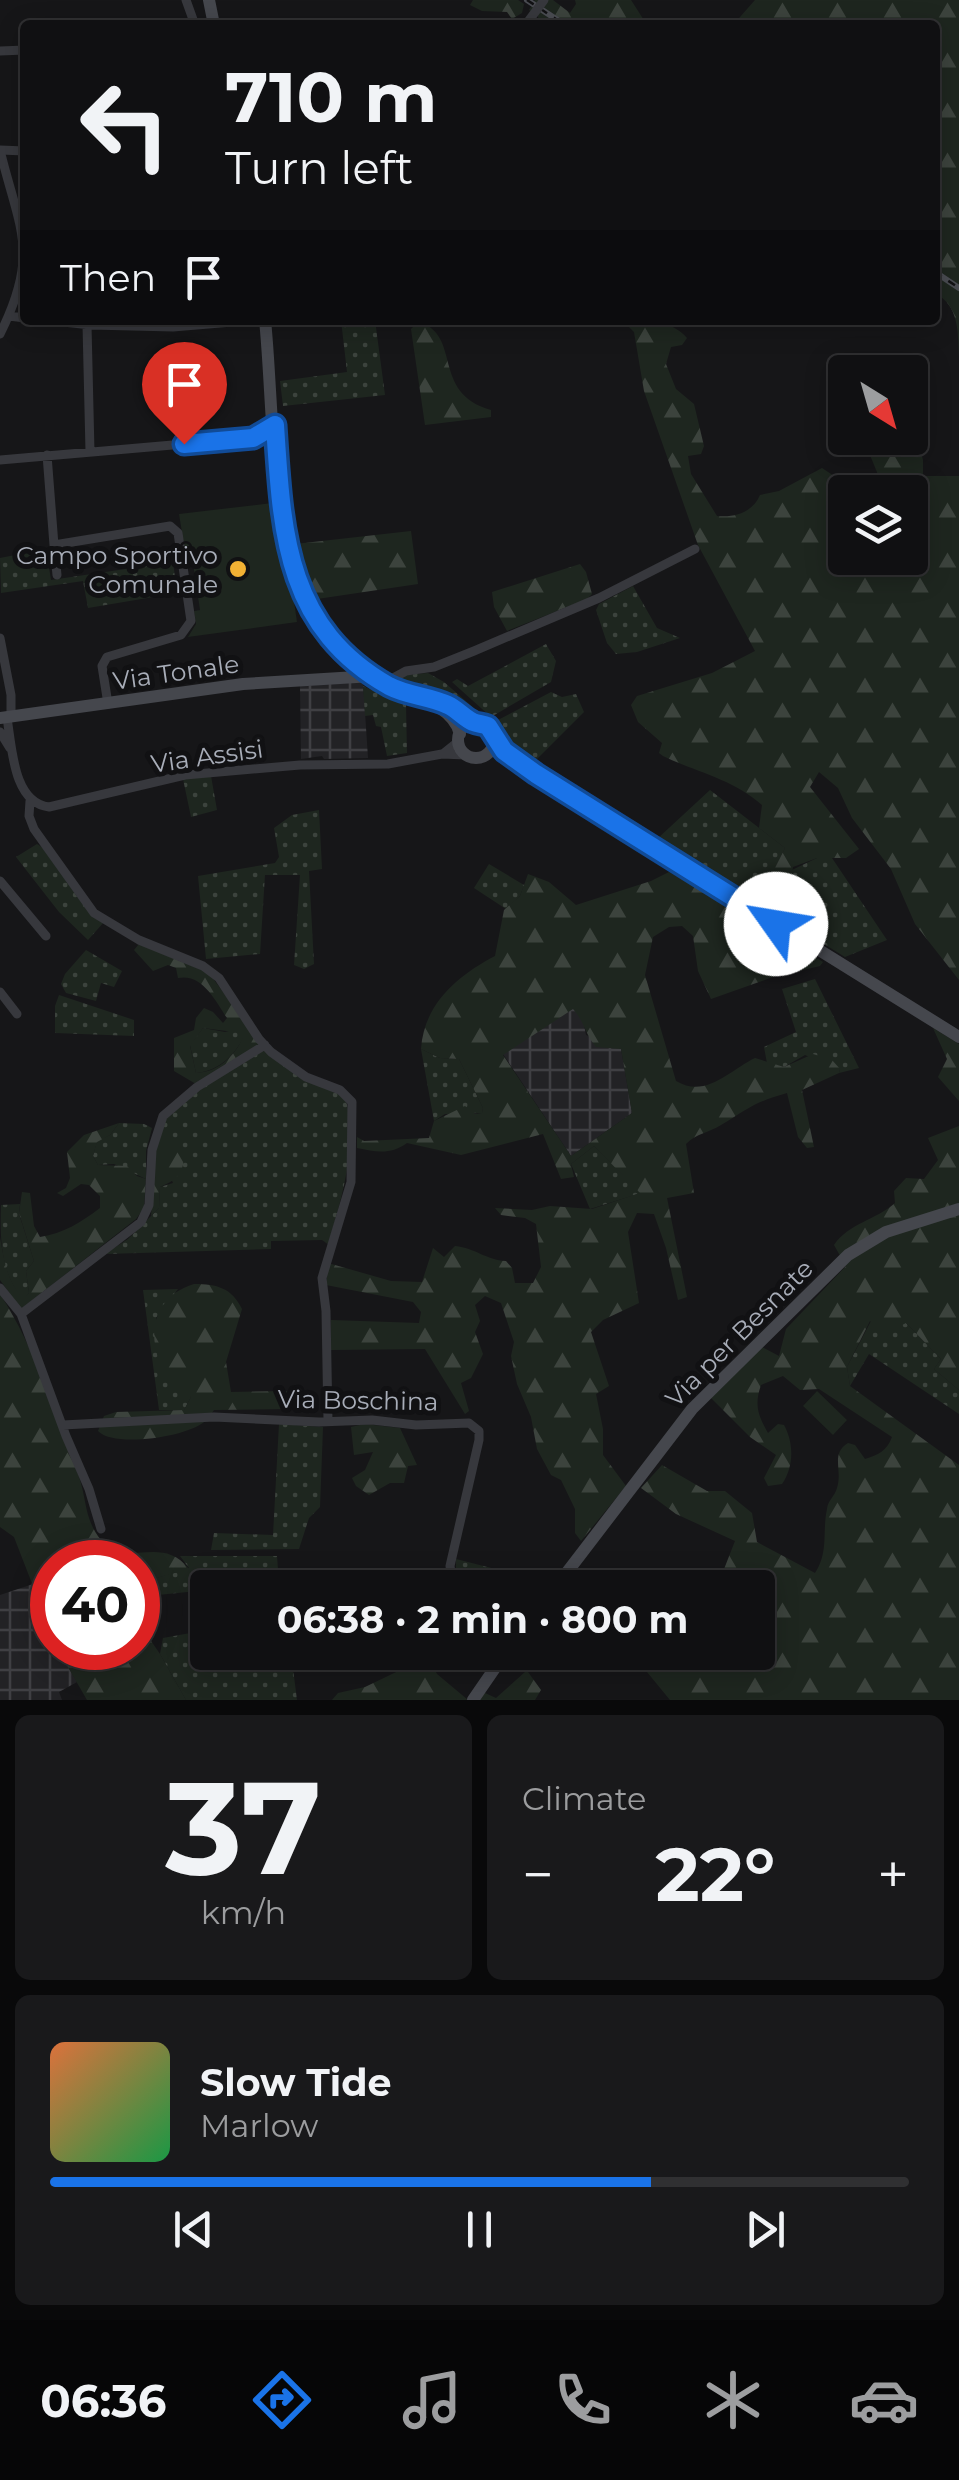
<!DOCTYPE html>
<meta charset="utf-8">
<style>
body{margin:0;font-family:Montserrat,sans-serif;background:#19191b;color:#f1f3f6;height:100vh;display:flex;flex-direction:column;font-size:38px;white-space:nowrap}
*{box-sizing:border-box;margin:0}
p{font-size:32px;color:#9c9d9f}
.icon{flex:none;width:55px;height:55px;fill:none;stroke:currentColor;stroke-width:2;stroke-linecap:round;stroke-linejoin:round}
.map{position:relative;height:1700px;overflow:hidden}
.details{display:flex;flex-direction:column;gap:15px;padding:15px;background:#09090a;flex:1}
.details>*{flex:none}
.hud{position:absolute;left:20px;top:20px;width:920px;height:305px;border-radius:10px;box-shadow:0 5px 25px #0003,0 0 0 2px #303032;background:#101012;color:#f1f3f6;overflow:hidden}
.needle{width:65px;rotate:143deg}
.fabs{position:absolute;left:828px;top:355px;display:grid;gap:20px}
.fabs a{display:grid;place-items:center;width:100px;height:100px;border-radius:10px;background:#101012;box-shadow:0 5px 25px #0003,0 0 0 2px #303032;font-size:50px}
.speed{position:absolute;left:30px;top:1540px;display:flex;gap:20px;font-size:50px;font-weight:700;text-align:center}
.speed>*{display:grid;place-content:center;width:130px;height:130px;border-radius:50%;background:#101012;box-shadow:0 5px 25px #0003,0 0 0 2px #303032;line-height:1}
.speed .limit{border:15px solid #d22;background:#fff;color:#111}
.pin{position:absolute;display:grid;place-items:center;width:85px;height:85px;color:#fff;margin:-102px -42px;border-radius:50% 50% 50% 0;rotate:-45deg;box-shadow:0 0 10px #0007}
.pin .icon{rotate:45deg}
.me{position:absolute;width:110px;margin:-55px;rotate:302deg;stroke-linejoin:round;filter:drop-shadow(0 0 8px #0008)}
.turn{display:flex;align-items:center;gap:35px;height:210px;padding:0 40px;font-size:45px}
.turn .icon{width:130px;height:130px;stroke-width:2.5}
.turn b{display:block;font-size:70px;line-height:85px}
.then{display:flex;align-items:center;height:95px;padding:0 40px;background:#0003;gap:20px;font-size:38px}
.big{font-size:75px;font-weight:700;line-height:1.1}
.details .widget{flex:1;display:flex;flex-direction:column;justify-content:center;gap:15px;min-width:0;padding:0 35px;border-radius:15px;background:#19191b}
.details .dial{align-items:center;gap:0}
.dial b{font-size:130px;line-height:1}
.song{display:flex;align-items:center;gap:30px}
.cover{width:120px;height:120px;border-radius:15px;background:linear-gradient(135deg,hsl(20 70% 55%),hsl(140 70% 35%))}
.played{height:10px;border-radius:5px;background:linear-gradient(90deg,#1a73e8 70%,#303032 70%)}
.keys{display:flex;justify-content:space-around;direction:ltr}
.heat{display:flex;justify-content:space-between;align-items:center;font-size:55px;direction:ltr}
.details .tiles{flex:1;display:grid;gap:15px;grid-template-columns:1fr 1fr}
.widget:last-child{grid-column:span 2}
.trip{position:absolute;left:190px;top:1570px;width:585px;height:100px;border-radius:10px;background:#101012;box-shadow:0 5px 25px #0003,0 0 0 2px #303032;font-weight:700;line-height:100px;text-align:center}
.tabs{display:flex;height:160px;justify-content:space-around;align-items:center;background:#060607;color:#9c9d9f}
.tabs .icon{width:70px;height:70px}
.tabs .active{color:#1a73e8}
.tabs b{font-size:45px;color:#f1f3f6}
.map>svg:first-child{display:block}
.industrial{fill:url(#industrial-grid)}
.green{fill:url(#green-dots)}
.forest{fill:url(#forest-firs);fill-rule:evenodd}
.pitch{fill:#1e261f}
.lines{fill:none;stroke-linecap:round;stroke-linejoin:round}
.street{stroke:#37383d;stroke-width:9}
.secondary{stroke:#45474d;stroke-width:12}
.rail-casing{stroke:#4a4c52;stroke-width:6}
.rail{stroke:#111113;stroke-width:2.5;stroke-dasharray:8;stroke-linecap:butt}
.street-bridge{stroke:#37383d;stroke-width:9}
.route-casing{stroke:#114b97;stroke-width:25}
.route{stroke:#1a73e8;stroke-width:18}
.poi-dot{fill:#f2b134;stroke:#111113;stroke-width:4}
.labels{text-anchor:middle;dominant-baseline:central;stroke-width:10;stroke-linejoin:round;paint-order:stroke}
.poi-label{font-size:25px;fill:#a8adb8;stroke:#111113;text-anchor:end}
.street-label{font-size:25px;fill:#a8adb8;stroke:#111113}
</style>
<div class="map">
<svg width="959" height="1700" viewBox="0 0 959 1700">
<defs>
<pattern id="industrial-grid" width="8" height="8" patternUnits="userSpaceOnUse" patternTransform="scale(2.5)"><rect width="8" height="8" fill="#222225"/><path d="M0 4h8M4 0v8" fill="none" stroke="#3f3f43"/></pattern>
<pattern id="green-dots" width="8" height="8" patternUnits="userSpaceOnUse" patternTransform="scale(2.5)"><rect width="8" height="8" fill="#1e261f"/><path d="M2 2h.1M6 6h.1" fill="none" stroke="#3c433d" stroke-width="1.8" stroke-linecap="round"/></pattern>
<pattern id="forest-firs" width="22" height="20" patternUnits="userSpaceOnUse" patternTransform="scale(2.5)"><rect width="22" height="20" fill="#1e261f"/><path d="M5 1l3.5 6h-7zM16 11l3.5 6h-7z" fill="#3c433d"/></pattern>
</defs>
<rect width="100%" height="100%" fill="#161618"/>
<path class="industrial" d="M363,682L368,758L324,759L322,756L301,759L300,686Z
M573,1008L583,1020L586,1035L621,1049L632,1113L571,1156L503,1054Z
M33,1584L52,1635V1648H57L77,1682L59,1692L62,1700H0V1595Z"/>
<path class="green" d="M341,320H375L385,395L283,406L280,381L347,372Z
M46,549L51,580L173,562L177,593L88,608L83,581L1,593L0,558Z
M633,586L657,628L680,638L637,652L616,654L607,643L596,610L599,604Z
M546,644L556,661L551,682L491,717L452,682L457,679L468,686Z
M428,673L444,682L483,716L468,711L453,700L397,681L404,675Z
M363,686L406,705L407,753L387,756L381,727L376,726L373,715L365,716Z
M551,692L562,697L576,694L584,712L534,762L502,740L498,720Z
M211,776L217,810L191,817L183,779Z
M710,790L785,848L769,881L817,858H832L887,940L845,957L656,840Z
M319,810L322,869L309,871L314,964L304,969L294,965L300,875H265L260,954L206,959L198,876L275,863L279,857L274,828L292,815Z
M37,844L45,849L78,898L104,922L88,940L59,912L16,857Z
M489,864L524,885L520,896L506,909L474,888Z
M744,913L823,962L820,966L773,977L761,957L731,929L744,920Z
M86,950L122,971L114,987L101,983L96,1001L66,993L61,984L65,974Z
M815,979L859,1068L839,1073L840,1069L805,1055L784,1067L767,1063L764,1047L796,1032L782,989Z
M59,995L134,1020V1036L55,1033V1006Z
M203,1028L225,1032L241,1028L246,1032C237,1053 220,1071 196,1073L190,1045Z
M264,1048L342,1093C363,1128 340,1206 328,1244L322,1240L271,1241V1249L105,1254L128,1239L159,1208L160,1187L173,1183L156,1141L166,1117L196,1092Z
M421,1049L440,1058L459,1059L483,1108L482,1113L445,1114L434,1121Z
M119,1123L144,1124L152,1128L146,1151V1179L114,1164L98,1165L93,1156L97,1141L110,1135Z
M594,1146L641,1193L590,1209L571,1164Z
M20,1204L19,1214L34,1261L26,1271L29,1293L23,1299C0,1273 0,1237 1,1205Z
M178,1289L156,1318L191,1397L184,1410H159L143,1290Z
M871,1321L906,1323L941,1359L934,1369L959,1390V1414L869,1354L850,1386L847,1367Z
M279,1424L323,1427L320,1507L309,1518L299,1549L211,1550L214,1533L273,1535Z
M180,1556H277L279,1583L208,1588L207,1590L138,1597V1579H153L189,1568Z
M456,1559L550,1583L547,1587H476L456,1577Z
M207,1630L208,1652L291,1653L297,1700H186L160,1654L163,1638Z"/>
<path class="forest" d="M473,0H518L524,4L522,13L512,19L507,12L482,11L470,5Z
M535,0H553L570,13L576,4L575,0H631L647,25H539L538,16L529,10Z
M755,0H959V357C958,331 959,306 935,293V25H733Z
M622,320C645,320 672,320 687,338L682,345L671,347L666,364L676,389L694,404L704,446L701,454L688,456L691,474L717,516C735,518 753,512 760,495L779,491L822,468L834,476L844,490L865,486L879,477L863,438H910V417L923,460V476H959V980L915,924L891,869L852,818L838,788L819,772L810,787L859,849L846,858H817L793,867L790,886L782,888L769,880L785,848L759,828L762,805C733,779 696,772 663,756L659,753L662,743L638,722L631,705L637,696L712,673L755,651L698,545L644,391L634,332ZM845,492H910V558H845Z
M418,322C463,334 430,393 491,410V417L425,425L411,329Z
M411,531L418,584L317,599L306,581L295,544Z
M580,564L586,572L592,594L587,599L507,631L494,607L492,592Z
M669,872L744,913V920L732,930L761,957L773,977L711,999L698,971L693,936L682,926L669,927L653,937L645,975L676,1081C706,1099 730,1070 755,1058L784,1067L813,1054L832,1060L840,1069L839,1073L802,1090L814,1147L807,1148L798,1137L787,1093C754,1102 748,1109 721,1125C708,1133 697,1133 686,1144L694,1193L667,1198L687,1297L678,1300L666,1248L654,1214L637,1213L628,1232L639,1303L603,1320L591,1332L609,1386L596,1394L603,1429V1455L626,1486L581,1541L575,1533V1509L561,1480L551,1475L537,1449L531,1417L517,1384L511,1356L514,1342L501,1303L485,1296L475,1305L480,1321L475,1332L483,1354L471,1378L461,1383L469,1411L465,1414L425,1349L331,1350V1320L419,1323L421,1312L413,1302L326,1285L328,1263L391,1281L422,1282L433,1248L444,1257L455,1246C475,1248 486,1260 506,1261L512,1268L515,1283H533L541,1267L536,1224L525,1218L501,1215L495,1208L532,1210L550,1206L592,1209L640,1193L594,1146L571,1164L574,1177L561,1179L543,1134L461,1155L407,1143C390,1155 377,1152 357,1148V1137L364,1141L429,1138L434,1121L465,1106L475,1114L482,1113L483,1108L459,1059L440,1058L421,1049C424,1004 457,976 495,956L504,910L520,896L528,874L549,882L576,905L651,881ZM573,1009C584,1021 585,1034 596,1047L621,1049L632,1113L571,1156L503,1055Z
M139,944L209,973L261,1044L196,1084L174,1071V1038L194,1030L196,1018L204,1008L213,1012L223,1023L227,1018C215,1000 202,973 178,978L176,968L168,965L153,971L134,950ZM203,1028L234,1032L241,1029L245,1032C238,1053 220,1072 196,1073L190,1046Z
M933,1028L959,1044V1101L938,1077L947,1059Z
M119,1123L110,1135L97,1142L93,1156L98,1165L127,1166L137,1176L146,1179L144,1208L136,1219L21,1309L0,1280V1237C4,1260 7,1281 23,1298L29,1293L26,1271L34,1261L19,1213L22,1192L30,1193L34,1226L40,1237C64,1233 80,1223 100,1208V1196L89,1185L81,1184L63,1196L57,1193L66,1188L70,1178L67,1152L84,1135Z
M959,1126V1390L934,1369L941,1359L906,1323L883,1335L870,1321L847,1367L850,1386L959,1465V1700H670L647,1672L656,1653L758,1652V1588L717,1587L735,1541L676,1514L641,1488L662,1465L707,1491H725L752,1513L757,1542L815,1573C829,1552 822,1533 827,1509C828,1500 835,1496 837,1488C843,1470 830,1454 848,1443L855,1445L865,1459C878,1455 887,1451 892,1437L819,1389L800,1390L783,1376L761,1385C754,1405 758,1415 768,1433L778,1424L784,1425C794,1443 794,1467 782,1484L768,1486L764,1478L776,1455L750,1437L709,1396L762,1347L779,1356L786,1329L846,1266L834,1245C849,1223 876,1220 895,1203L894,1191L906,1178L924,1179L938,1160L928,1138Z
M156,1141L177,1142L185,1150C183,1172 181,1178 160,1187L159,1208L151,1216Z
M194,1284C217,1284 232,1288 242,1309L226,1362L231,1392L287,1391L293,1398L287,1409L214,1410C211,1414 208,1419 204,1422C186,1437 114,1448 98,1431L104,1416L116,1412L184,1410L191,1397C146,1371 137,1301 194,1284Z
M0,1294C36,1350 56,1415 79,1477C87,1500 84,1519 101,1540C127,1570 161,1533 189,1569L153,1579H138V1562H52V1635L14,1537L0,1527Z
M364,1424L400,1428L417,1465L408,1466L404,1483H390L369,1495L356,1486L352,1478L365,1470L373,1452L354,1455L351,1427Z
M138,1622L160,1654L186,1700H87L57,1648H138Z
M415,1663H431L437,1674L468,1700H332L338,1693L365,1687Z
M525,1672H528L541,1690L535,1700H478L485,1693L496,1698Z"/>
<path class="pitch" d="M272,503L279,556L293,594L297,622L188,637L196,624L194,611L200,610L192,557H186L179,514Z
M817,1391L847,1420L833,1435L803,1406Z"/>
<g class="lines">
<path class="street" d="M186,0L195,25
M0,51L25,50
M0,150C19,229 41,252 0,334
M0,150L25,151
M9,316L25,318
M45,320L91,325L173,327L257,320
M266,321L286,320
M87,325L90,452
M47,455L54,545L170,526L178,533L191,621L181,635L107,657L102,666L108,704
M0,460L253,438L265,439L274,446
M54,545L57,575
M0,638L11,695V717
M384,683L406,671L434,667L474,651L599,598L695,549
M7,718C12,747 13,803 49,807L185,775L300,765L388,764L442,754L466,755
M0,732L10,748
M444,753L459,741
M30,801L29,816L34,829L94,913L139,940L203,966L219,978L259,1039L271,1052L306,1077L340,1090L352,1102L351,1182L322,1278L326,1311L328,1421
M0,881L46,936
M0,992L17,1014
M0,1288L21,1314L66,1436L89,1489L101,1529
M21,1314L141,1222L149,1205L152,1150L163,1116L197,1087L265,1045
M63,1425L214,1417L319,1422L372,1420L416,1425L469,1423L479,1431V1440L450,1566L452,1579L469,1588"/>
<path class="secondary" d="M209,0L214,25
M265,320C274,406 269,547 315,618C330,641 352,662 375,677C401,694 452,701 460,734
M0,718L243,684L373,676
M458 740a18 18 0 1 1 36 0a18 18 0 1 1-36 0Z
M494,740L504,751L536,774L959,1037
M555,1588L692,1409L848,1255L886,1232L959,1209
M473,1700L506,1652"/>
<g class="rail-casing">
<path id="rail" d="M527,0L565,25
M935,272L959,288"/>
</g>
<use href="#rail" class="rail"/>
<path class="street-bridge" d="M527,23L544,0"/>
</g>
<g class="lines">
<g class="route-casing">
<path id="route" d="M184,444L253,438L275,425C282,532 285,627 389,686C408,696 429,696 448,705C457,709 464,718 473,722C478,724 483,724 488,726L504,751L536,774L776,924"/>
</g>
<use href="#route" class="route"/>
</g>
<circle class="poi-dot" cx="238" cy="569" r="10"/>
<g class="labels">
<g class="poi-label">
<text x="218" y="555">Campo Sportivo<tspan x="218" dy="29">Comunale</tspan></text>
</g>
<g class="street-label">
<text transform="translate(176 672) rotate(-8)">Via Tonale</text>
<text transform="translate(207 756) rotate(-8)">Via Assisi</text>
<text transform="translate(739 1333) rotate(-45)">Via per Besnate</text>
<text transform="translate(358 1400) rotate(1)">Via Boschina</text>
</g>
</g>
</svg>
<div class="fabs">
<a><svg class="needle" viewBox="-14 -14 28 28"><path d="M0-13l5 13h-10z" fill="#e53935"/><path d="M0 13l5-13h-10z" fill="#9c9d9f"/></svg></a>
<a><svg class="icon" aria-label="layers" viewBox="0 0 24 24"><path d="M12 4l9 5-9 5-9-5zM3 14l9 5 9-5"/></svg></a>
</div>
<div class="speed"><div class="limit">40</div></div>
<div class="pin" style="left:184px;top:444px;background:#d93025"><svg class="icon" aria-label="arrive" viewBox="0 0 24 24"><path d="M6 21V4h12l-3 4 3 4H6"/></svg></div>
<svg class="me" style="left:776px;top:924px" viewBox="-20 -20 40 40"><circle r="19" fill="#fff"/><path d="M0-13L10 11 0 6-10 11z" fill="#1a73e8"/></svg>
<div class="trip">06:38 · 2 min · 800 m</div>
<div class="hud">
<div class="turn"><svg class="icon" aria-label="left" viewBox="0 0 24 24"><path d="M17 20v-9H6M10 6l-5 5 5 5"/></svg><div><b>710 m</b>Turn left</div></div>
<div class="then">Then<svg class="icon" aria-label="arrive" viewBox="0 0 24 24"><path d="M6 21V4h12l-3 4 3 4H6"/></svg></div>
</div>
</div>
<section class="details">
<div class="tiles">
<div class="widget dial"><b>37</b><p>km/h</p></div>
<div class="widget"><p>Climate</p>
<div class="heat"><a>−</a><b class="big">22°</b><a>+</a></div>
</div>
<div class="widget">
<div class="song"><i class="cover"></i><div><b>Slow Tide</b><p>Marlow</p></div></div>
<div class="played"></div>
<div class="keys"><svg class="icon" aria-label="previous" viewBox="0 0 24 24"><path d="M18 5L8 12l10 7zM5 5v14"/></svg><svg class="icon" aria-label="pause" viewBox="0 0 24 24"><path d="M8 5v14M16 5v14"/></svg><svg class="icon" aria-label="next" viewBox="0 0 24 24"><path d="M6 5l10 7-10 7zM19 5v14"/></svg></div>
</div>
</div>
</section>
<nav class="tabs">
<b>06:36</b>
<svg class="icon active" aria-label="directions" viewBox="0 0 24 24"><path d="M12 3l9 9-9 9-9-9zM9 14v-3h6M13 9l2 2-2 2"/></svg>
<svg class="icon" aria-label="music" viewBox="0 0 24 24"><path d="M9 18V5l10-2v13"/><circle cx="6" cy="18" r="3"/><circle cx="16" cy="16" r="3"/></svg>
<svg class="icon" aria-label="phone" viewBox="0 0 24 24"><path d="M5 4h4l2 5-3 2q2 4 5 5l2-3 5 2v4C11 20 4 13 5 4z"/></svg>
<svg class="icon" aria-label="climate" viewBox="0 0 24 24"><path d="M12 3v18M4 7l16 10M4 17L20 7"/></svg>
<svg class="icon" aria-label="car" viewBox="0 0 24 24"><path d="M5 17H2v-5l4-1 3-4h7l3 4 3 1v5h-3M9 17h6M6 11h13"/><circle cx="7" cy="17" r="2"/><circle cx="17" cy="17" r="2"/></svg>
</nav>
